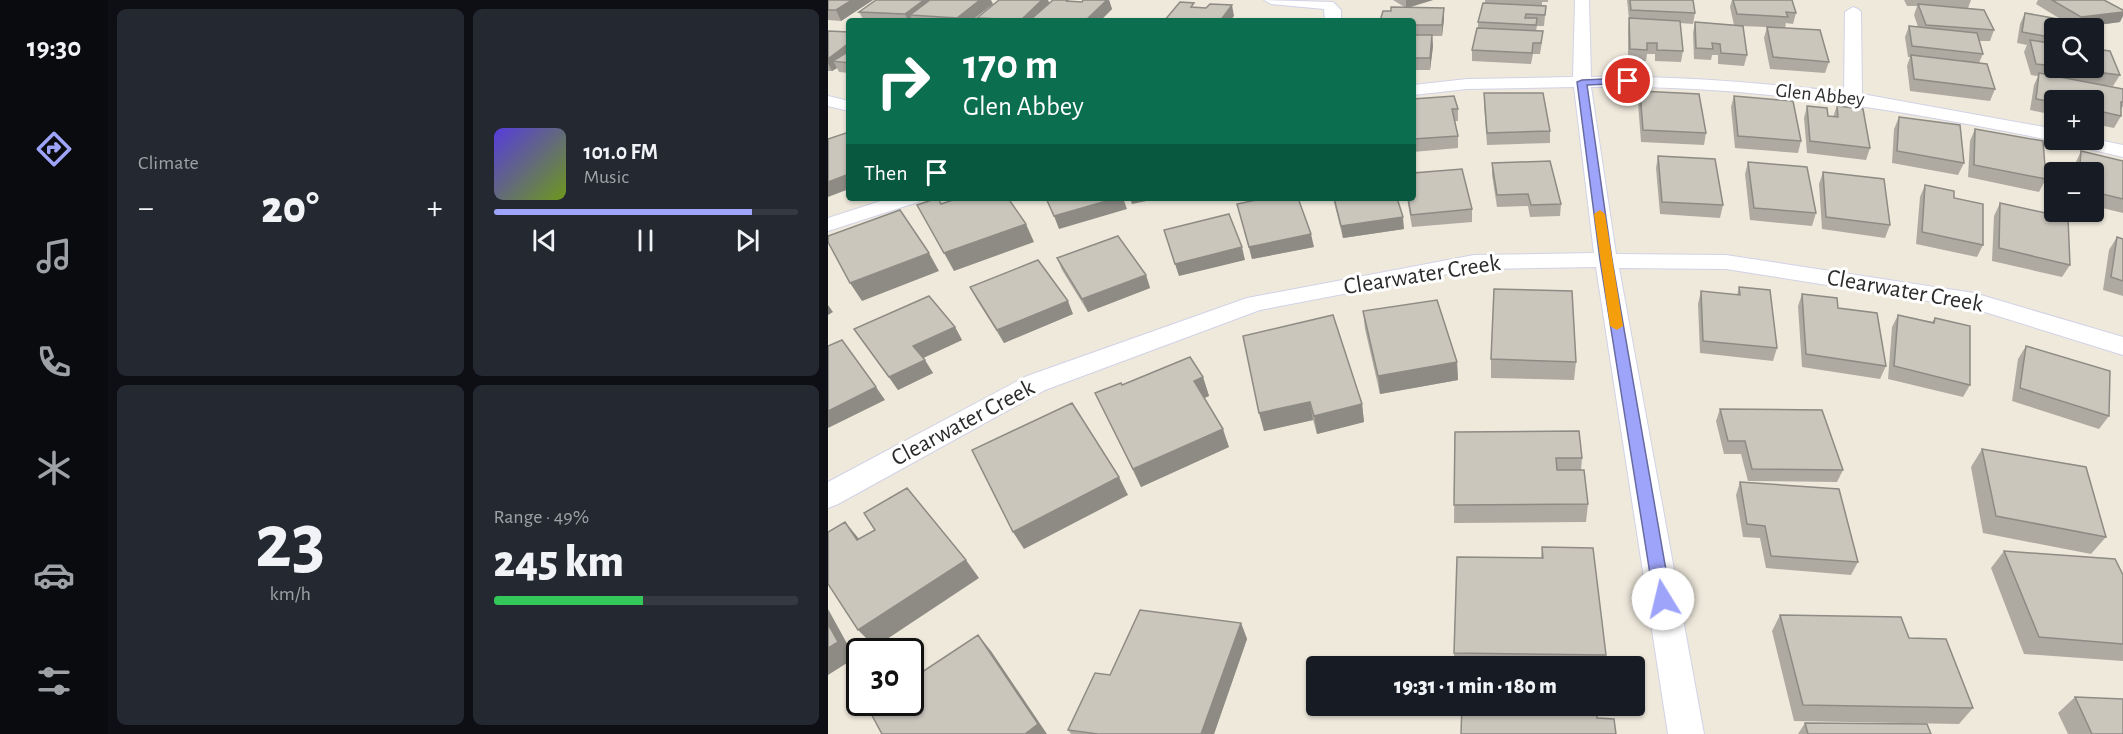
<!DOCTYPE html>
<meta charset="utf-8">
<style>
body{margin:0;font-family:"Alegreya Sans",sans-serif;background:#242831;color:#f1f3f6;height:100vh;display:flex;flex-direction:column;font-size:22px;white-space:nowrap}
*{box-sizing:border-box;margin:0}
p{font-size:20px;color:#9ea1a6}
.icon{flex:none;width:33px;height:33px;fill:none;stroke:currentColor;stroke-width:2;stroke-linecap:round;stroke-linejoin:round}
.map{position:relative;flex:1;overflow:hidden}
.side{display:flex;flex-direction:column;gap:9px;padding:9px;background:#0d0f14;width:720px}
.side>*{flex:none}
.banner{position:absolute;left:18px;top:18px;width:570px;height:183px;border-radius:6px;box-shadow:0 2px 4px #0004;background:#0b6e4f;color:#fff;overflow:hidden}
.buttons{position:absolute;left:1216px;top:18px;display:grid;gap:12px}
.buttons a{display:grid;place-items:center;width:60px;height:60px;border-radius:6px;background:#171b24;box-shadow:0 2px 4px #0004;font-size:30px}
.speed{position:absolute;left:18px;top:638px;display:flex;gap:12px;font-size:30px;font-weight:700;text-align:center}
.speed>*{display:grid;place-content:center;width:78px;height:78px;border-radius:50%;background:#171b24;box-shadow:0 2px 4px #0004;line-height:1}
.speed .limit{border:3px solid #111;border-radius:9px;background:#fff;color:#111}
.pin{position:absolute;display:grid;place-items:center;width:51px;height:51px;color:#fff;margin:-26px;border:3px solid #fff;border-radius:50%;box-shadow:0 2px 6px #0007}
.me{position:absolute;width:66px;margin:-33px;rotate:351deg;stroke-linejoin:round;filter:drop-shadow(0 0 4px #0008)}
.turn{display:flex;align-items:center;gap:21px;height:126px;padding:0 18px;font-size:27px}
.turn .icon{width:78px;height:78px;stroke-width:2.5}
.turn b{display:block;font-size:42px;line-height:51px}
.then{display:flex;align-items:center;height:57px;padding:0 18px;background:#0003;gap:12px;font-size:22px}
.big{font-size:45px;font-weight:800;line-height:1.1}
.side .card{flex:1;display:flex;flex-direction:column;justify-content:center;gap:9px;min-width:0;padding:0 21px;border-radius:9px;background:#242831}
.side .dial{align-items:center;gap:0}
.dial b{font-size:78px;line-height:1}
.song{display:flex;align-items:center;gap:18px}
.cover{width:72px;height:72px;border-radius:9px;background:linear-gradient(135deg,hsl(250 70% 55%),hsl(80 70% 35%))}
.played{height:6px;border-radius:3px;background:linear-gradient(90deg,#9ea4fa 85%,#363941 85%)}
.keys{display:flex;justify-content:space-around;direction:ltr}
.heat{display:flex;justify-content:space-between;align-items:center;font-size:33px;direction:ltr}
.charge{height:9px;border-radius:4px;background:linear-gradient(90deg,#34c759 49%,#363941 0)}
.side .tiles{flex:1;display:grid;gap:9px;grid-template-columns:repeat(2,1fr)}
.trip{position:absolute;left:478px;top:656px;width:339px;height:60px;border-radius:6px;background:#171b24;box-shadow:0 2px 4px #0004;font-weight:800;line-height:60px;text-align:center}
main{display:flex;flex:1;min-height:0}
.tab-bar{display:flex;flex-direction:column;width:108px;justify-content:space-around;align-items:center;background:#090b0e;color:#9ea1a6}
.tab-bar .icon{width:42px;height:42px}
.tab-bar .on{color:#9ea4fa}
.tab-bar b{font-size:27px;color:#f1f3f6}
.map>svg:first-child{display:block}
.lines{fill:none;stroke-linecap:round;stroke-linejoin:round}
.street-casing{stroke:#d1d2e6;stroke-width:2}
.street{fill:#fff;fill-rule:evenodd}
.wall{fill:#aeaaa2}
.shaded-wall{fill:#8d8b84}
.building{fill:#cac6bc;stroke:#8d8b84;stroke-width:1.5}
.route{fill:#9ea4fa;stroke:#676ba2;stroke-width:1.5}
.slow{fill:#f59e0b}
.labels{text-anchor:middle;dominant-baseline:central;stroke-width:6;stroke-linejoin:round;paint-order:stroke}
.far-street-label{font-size:20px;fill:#2b2b2b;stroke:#fff}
.street-label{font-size:24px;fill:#2b2b2b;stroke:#fff}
</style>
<main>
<nav class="tab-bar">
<b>19:30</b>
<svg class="icon on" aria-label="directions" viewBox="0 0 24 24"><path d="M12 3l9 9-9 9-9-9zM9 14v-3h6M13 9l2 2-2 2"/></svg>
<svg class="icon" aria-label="music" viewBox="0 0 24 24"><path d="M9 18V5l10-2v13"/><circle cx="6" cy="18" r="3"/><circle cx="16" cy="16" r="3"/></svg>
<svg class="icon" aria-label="phone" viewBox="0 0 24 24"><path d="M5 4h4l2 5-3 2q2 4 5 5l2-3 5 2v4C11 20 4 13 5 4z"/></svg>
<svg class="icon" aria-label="climate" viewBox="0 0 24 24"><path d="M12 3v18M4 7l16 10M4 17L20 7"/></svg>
<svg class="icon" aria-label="car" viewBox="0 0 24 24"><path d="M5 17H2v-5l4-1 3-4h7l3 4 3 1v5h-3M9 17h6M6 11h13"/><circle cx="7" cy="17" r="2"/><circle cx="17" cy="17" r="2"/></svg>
<svg class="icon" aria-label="filters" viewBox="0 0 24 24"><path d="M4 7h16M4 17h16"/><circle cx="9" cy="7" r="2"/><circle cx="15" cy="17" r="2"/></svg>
</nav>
<section class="side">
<div class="tiles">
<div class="card"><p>Climate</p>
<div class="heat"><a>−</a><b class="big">20°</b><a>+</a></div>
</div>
<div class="card">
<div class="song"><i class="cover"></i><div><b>101.0 FM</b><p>Music</p></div></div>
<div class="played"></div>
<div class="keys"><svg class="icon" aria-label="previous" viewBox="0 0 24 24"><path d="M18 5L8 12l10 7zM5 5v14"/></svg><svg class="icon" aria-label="pause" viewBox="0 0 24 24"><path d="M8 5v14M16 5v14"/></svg><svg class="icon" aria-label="next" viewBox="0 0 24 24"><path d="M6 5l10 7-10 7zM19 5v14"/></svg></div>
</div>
<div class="card dial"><b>23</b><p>km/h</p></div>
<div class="card"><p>Range · 49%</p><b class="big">245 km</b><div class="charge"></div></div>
</div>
</section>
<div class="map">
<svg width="1295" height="734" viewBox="0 0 1295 734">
<rect width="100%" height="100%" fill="#efe9dc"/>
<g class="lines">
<g class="street-casing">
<path id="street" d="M436,0L505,2L513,10V21H497L496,9L443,4Z
M747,0H761L763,77C847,75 932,83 1016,92L1017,12L1025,7L1030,9L1033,12L1034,94L1227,129V140H1232L1227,141C1074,110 920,84 763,87L788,254L898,255L1146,293L1295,337V355L1144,308L898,269L791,268L876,734H840L768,267L646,269L432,310L217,390L10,504L0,508V482L199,376L419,298L646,255L766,253L746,87L639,89L585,95V85L639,79L745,77Z
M0,96L21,101V111L0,106Z
M1266,139L1295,145V157L1239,144L1237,140Z
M62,198H93L90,202L0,231V218Z"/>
</g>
<use href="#street" class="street"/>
</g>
<path class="wall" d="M0,0H45L13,21L0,20Z
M255,0H281L284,9L272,21H150L149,18L221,3L245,1L254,2Z
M565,0H605L580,8L616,19L614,36H604L605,46L602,70H585V21L563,11L578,8Z
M657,0H720V2H714V6H718L716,26H709L708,31L714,42L712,54H705L703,64L644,61V50L650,28V22L657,3Z
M799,0H865L867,13L865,24L852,23L855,51L853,62L827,61V54H819L818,61L800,60V29L801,19Z
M904,0H964L968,13L965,24L958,23L957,28L1001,62L997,73L942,69L936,38L939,27L913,26L919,55L916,66L890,64V55H884L883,60L866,59L865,33L867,22L906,25L902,7Z
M1076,0H1143L1140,8L1166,30L1162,41H1151L1155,54L1151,63L1167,89L1162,101L1082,91L1079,66L1082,57H1080L1077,37L1081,26L1090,27L1086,15L1089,6H1079Z
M1210,0H1276L1292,22L1263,26L1227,28V68H1266L1292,75L1285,86L1265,84L1295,89V106L1293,110V116L1286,128L1266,124V100H1227V115L1202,110L1206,85L1210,76L1203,75L1196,52L1199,45L1189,43L1192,24L1197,13L1234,20L1208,4Z
M165,4L143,21H36L31,12Z
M0,31L21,32V73L11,72L9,68L4,71H0Z
M812,91L878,133L876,145L813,142L810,103Z
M656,93L722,131V143L659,145L656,104Z
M906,96L973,141L970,153L907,148L903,107Z
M585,99L630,109V121H627L630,136V148L585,152Z
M979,106L1000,116L1005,117L1009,106L1042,148L1038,160L979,153L976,118Z
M1071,117L1136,163L1130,175L1064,163L1066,129Z
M1147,129L1218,179L1211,192L1140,177L1142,141Z
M1253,151L1295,161V213L1266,206V172H1246L1247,164Z
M830,156L895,205L892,218L832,214L828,168Z
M920,162L988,213L984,226L922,220L917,174Z
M664,163L733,204L732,216L702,217L700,206L669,207L664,175Z
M995,172L1062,225L1057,238L994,229L991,184Z
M1097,185L1126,198L1155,245L1149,257L1088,244L1092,197Z
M505,198H569L576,229L515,238Z
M579,198H585L644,209V222L584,227Z
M1172,203L1242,265L1234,277L1164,261L1166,216Z
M409,204L486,247L424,259Z
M1289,237L1295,239V296L1275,290L1281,250Z
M229,258L318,275L322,288L260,312L234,270Z
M142,287L245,314L176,343L149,300Z
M911,287L949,348L945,361L872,353L870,304L873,291L909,295Z
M974,294L1010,308L1058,366L1052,379L974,367L970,306Z
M535,311L629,362L630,380L552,394L537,329Z
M1070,315L1104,322L1107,318L1142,385L1135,397L1060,379L1064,327Z
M127,327L134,340L95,358L105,373L70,390L26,329Z
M415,336L534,404L536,422L489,434L485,420L436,431Z
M1198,346L1281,416L1271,429L1184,401L1190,359Z
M663,359L748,362L746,380L663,378Z
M375,377L381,396L376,398L401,447L313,487L267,393L294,385Z
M892,409L1015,470L1009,482L920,481L913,454H896L888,421Z
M627,432L754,458L753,470L760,504L758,522L626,523Z
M1154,449L1278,537L1263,554L1155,533L1143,467Z
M912,482L1030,562L1023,575L938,568L932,538L915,537L908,495Z
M714,547L778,655L775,666H626V653L713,558Z
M1176,551L1295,575V661L1196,654L1163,568Z
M952,615L1081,638L1145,708L1131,724L966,721L944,631Z
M413,623L419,639L386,734H243L240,730L282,675Z
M1247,697L1295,734H1240L1230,713Z
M977,723L1103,734H970Z"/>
<path class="shaded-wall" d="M24,0H45L13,21L8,10Z
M96,0H114L82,15L85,21H80L77,14Z
M152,0H163L165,4L143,21H131L129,18Z
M214,0H220L223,6L207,21H193V20Z
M279,0H281L284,9L272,21H257Z
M578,0H605L578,8Z
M404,5L406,16L402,21H392Z
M616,8V19L614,36V25Z
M1295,12V16L1292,22L1248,28L1253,17Z
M604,35L605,46L602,70V58Z
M21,43V59L5,61L9,68L4,71L0,63V59Z
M21,174V189L0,197V182Z
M289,198H295L299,209L231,229L226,216Z
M302,198H333L304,204Z
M575,217L576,229L515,238L513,226Z
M198,224L206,242L126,271L116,253Z
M483,234L486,247L424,259L421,247Z
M414,247L417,260L351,276L347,264Z
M101,253L111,271L34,301L22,283Z
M318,275L322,288L260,312L254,299Z
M240,301L245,314L176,343L169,330Z
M0,305L5,312L0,315Z
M127,327L134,340L93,359L85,346Z
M97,360L105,373L70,390L61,377Z
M629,362L630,380L552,394L550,376Z
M375,377L381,396L372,400L366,381Z
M48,387L57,400L0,428V411Z
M482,402L485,420L436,431L431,413Z
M534,404L536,422L489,434L486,416Z
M395,429L401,447L313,487L305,469Z
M291,477L300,495L196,549L185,532Z
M17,522L32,540H29Z
M138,560L151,578L47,647L30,630Z
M0,609L27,658L0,675Z
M413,623L419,639L386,734H373Z
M150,635L163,651L219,734H197Z"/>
<path class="building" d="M0,0H24L8,10H0Z
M48,0H96L77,14L31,12Z
M102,0H152L129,18L82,15Z
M171,0H214L193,20L149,18Z
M225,0H240L239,1L254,2L255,0H279L257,21H201Z
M802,0H865L867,13L803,10Z
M905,0H964L968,13L958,12L960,17L909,14Z
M1224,0H1276L1295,10V12L1253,17Z
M352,2L366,3L363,7L378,8L382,4L404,5L392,21H336Z
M655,3L718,6L717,15L698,14L697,18H709L708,25L650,22Z
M1090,4L1156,10L1166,30L1098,25Z
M563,7L616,8L614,25H585V21H552L555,11H563Z
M1197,13L1263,25V28H1227V38L1194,32Z
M801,18L852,21L855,51L829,50V43H819V50L802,49Z
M867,22L915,26L919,55L893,53L892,44L884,43L885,49L868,48Z
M1081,26L1149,33L1155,54L1084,46Z
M939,27L992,30L1001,62L945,57Z
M649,28L715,31L713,43H705L704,53L644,50Z
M0,31L21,32V43L0,59Z
M585,35H604L602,58H585Z
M1202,40L1227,44V66L1208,64Z
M1266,49L1282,51L1292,75L1236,68H1266Z
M21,51V63L5,61Z
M1083,55L1159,64L1167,89L1086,79Z
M1211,73L1295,89V102H1293V116L1266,110V100H1227V102L1208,99Z
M812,91L871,94L878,133L815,130Z
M656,93H715L722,131L659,133Z
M626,96L630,109H624L630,136L585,139V99Z
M906,96L965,101L973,141L910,136Z
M979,106L999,108L1000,116L1010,117L1009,106L1035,109L1042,148L982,141Z
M1071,117L1132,125L1136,163L1069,151Z
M1147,129L1215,141L1218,179L1146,165Z
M21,132V174L0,182V139Z
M1253,151L1295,161V199L1266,192V172H1259V166L1252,165Z
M830,156L887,159L895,205L834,202Z
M722,161L733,204L703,205L700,194L669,195L664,163Z
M920,162L979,167L988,213L926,208Z
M634,169L644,209L583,215L580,198H585V173Z
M995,172L1056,179L1062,225L998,217Z
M1097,185L1126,191V198L1155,204V245L1094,232Z
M110,198L113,204L131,198H180L198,224L116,253L89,205Z
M218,198H289L226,216Z
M438,198H470L483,234L421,247L409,204Z
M506,198H569L575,217L513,226Z
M1172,203L1240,218L1242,265L1171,248Z
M72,210L101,253L22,283L0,242V236Z
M401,214L414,247L347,264L336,230Z
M290,236L318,275L254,299L229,258Z
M1289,237L1295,239V281L1283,277Z
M210,260L240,301L169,330L142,287Z
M911,287L942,290L949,348L875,341L873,291L912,295Z
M666,289L744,291L748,362L663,359Z
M974,294L1009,298L1010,308L1049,313L1058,366L978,354Z
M101,296L127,327L85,346L97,360L61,377L26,329Z
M609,300L629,362L550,376L535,311Z
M505,315L534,404L486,416L482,402L431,413L415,336Z
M1070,315L1106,323L1107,318L1142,326V385L1066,366Z
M14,340L48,387L0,411V346Z
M1198,346L1282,371L1281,416L1192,388Z
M362,357L375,377L366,381L395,429L305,469L267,393L293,383L294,385Z
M244,403L291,477L185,532L144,450Z
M892,409L994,410L1015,470L924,469L917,441H900Z
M751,431L754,458H728L729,470H756L760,504L626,505L627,432Z
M1154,449L1258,467L1278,537L1168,516Z
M912,482L1011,489L1030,562L943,556L937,526L919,524Z
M79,488L138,560L30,630L0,584V532L17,522L29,540L47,530L36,513Z
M714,547L765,548L778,655L626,653L629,557L715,558Z
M1176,551L1287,559L1295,575V644L1211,637Z
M312,610L413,623L373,734H270L240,730L267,673L282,675Z
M952,615L1073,617L1081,638L1118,639L1145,708L975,705Z
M0,624L10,642L0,648Z
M150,635L210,724L197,734H54L40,708L50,702H82V680Z
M1247,697L1295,699V734H1264Z
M634,705H768L769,718L786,719L788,734H633Z
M977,723L1099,724L1103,734H980Z"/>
<path class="route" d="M800,78L805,81L803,83L759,85L784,260L843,599L841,604L835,606L829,604L826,599L772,260L749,82L754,80Z"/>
<path class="slow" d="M772,210L777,214L795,326L789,330L782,326L766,214Z"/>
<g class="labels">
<g class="far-street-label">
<text transform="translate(992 95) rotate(6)">Glen Abbey</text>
</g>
<g class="street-label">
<text transform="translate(594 275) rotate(-9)">Clearwater Creek</text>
<text transform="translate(1077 291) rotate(10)">Clearwater Creek</text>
<text transform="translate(135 423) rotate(-28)">Clearwater Creek</text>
</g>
</g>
</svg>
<div class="buttons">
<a><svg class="icon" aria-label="search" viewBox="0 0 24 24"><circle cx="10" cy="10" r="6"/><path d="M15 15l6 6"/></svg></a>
<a>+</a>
<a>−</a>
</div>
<div class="speed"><div class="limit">30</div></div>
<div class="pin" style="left:800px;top:81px;background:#d93025"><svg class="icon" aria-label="arrive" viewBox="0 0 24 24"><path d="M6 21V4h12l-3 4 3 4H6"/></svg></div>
<svg class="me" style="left:835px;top:599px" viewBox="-20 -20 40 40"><circle r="19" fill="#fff"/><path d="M0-13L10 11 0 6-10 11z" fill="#9ea4fa"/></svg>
<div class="trip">19:31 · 1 min · 180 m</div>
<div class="banner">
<div class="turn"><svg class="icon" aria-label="right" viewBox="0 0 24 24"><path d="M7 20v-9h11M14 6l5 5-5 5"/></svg><div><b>170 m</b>Glen Abbey</div></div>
<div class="then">Then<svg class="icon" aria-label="arrive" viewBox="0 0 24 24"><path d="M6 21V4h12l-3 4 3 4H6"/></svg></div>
</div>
</div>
</main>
